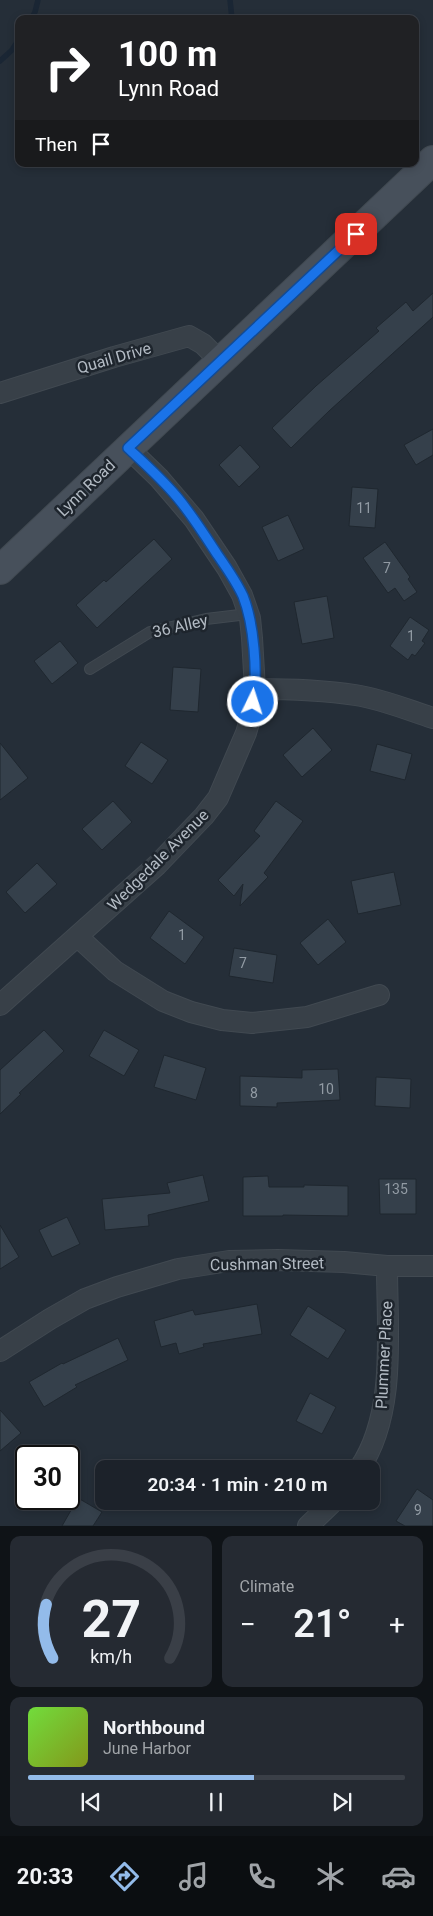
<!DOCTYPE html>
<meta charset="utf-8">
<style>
body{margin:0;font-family:Roboto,sans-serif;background:#252a32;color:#f1f3f6;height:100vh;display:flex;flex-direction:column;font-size:19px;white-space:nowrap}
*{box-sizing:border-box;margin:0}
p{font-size:16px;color:#a0a4a8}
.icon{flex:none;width:28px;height:28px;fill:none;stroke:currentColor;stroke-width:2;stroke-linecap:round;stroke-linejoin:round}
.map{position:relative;height:1526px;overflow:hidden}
.sheet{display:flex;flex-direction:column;gap:10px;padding:10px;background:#0f1317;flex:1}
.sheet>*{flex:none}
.guide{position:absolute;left:15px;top:15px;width:404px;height:152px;border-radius:10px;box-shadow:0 2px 8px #0003,0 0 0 1px #3a3f47;background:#202124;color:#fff;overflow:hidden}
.speed{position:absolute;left:15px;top:1445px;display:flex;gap:10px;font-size:25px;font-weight:700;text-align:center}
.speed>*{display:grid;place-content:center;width:65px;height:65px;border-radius:50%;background:#1c222a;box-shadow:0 2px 8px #0003,0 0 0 1px #3a3f47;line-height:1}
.speed .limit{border:2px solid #111;border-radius:8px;background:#fff;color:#111}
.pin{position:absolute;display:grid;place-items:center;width:42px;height:42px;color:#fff;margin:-21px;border-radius:10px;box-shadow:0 2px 8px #0006}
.me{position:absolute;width:55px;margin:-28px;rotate:4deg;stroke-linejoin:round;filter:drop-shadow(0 0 4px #0008)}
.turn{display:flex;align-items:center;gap:18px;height:105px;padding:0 20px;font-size:22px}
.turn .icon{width:65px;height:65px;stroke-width:2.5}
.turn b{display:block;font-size:35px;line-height:42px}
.then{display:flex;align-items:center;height:48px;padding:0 20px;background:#0003;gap:10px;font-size:19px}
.big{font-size:38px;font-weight:600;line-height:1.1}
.sheet .card{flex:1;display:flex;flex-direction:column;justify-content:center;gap:8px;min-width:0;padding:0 18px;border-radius:10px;background:#252a32}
.sheet .dial{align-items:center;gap:0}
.dial svg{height:130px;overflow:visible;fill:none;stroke:#3a3f47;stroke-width:7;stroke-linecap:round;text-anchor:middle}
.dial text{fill:#f1f3f6;stroke:none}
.song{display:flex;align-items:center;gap:15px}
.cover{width:60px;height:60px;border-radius:8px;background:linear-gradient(135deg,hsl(100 70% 55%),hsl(70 70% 35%))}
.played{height:5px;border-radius:2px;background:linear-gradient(90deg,#93bbea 60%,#3a3f47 60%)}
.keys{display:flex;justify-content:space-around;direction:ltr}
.heat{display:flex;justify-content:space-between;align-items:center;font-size:28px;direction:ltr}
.sheet .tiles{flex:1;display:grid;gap:10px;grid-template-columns:1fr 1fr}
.card:last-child{grid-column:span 2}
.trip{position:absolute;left:95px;top:1460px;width:285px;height:50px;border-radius:10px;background:#1c222a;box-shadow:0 2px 8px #0003,0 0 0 1px #3a3f47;font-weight:600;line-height:50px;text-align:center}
.dock{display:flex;height:80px;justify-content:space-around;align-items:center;background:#0b0e11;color:#a0a4a8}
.dock .icon{width:35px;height:35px}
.dock .on{color:#93bbea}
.dock b{font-size:22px;color:#f1f3f6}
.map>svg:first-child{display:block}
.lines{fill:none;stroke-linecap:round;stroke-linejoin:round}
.stream{stroke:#1a2634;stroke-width:5.5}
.building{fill:#35404b;stroke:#1f272f}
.lane-casing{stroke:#414951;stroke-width:12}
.street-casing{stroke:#414951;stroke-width:22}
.secondary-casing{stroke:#414951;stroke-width:30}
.lane{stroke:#384048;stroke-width:10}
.street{stroke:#384048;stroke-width:20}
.secondary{stroke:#47505b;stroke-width:28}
.route-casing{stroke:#114b97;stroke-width:12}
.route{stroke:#1a73e8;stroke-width:9}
.labels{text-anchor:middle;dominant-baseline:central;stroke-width:5;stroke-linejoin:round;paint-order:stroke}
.number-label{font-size:14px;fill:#929ba4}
.street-label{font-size:16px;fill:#b3bbc4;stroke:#1e252d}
</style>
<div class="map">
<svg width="433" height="1526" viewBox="0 0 433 1526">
<rect width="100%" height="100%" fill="#252e38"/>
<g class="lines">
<path class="stream" d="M230,0L232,19
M31,19L35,12L38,0
M0,61L12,50L19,39"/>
</g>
<path class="building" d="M433,293V317L329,411L291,448L272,428L316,386L379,331L376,328L406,302L413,311Z
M433,429V455L416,465L404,445Z
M240,445L260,467L239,487L219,465Z
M352,487L378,489L375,528L349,526Z
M288,515L304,549L278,561L262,527Z
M154,539L172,559L97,628L76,605L104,580L106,582Z
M385,542L410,577L408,579L417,592L404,601L395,588L388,593L363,558Z
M327,596L334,638L302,644L294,602Z
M410,617L429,630L422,641L425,643L415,656L412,654L408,660L390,646Z
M60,641L78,663L52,684L34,661Z
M173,667L201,669L198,712L170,710Z
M313,728L332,750L302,777L283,755Z
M141,742L168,760L152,784L125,766Z
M0,743L28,778L0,800Z
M377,744L412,754L405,780L370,771Z
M113,801L132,822L102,850L82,829Z
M276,801L303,821L264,873L268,877L240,906L243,884L234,896L218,880L260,836L254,831Z
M37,863L57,884L25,913L6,892Z
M394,872L401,905L358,914L351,881Z
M169,911L204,937L185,964L150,938Z
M328,919L346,942L318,965L300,943Z
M234,948L277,955L273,983L229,976Z
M44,1030L64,1051L19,1093L21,1094L0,1114V1070Z
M104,1030L139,1050L124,1076L89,1056Z
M164,1055L206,1068L196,1100L154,1087Z
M338,1069L340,1100L277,1103V1107L240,1106V1076L302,1078V1070Z
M376,1077L411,1079L410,1108L375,1106Z
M203,1175L209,1201L148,1215L149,1226L105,1230L102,1199L170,1193L167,1183Z
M268,1176L269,1187H304V1185L348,1186V1216L283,1215V1216H243V1177Z
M379,1179H416V1214H380Z
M67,1217L80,1244L52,1257L39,1230Z
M0,1225L19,1257L0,1269Z
M257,1304L262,1334L203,1344L204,1347L179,1354L176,1343L161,1347L154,1321L193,1310L195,1315Z
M308,1306L346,1330L328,1359L290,1335Z
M118,1338L128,1360L75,1385L77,1387L44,1407L29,1382L62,1363L63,1364Z
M310,1393L336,1407L322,1434L296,1421Z
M0,1410L21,1433L0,1451Z
M417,1489L433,1500V1526H405L396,1521Z
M78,1498L102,1512L93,1526H62Z"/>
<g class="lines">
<g class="lane-casing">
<path id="lane" d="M90,669L150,632L206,619L248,614"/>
</g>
<g class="street-casing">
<path id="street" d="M0,393L114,357L189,336L203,344L220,361
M255,689C288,689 323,690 355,695C382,699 408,710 433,718
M78,937L115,971L163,1001L191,1012L222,1020L252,1023L307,1017L379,995
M0,1005L157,865L204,816L218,798L246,733L251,716L255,689L252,638L250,618L242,595L227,568L194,519L159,478L128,448
M0,1351L50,1319L85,1299L117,1287L178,1269L229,1261L278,1260L344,1262L387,1266H433
M359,1469C397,1414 387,1330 387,1266
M308,1526L334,1501"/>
</g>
<g class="secondary-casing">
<path id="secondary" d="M0,570L433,160"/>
</g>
<use href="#lane" class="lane"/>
<use href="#street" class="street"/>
<use href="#secondary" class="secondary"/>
</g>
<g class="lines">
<g class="route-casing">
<path id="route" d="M253,702C258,673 254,624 243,596C236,581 226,567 217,554C204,534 192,515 177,497C162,479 145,464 128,448L356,234"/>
</g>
<use href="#route" class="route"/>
</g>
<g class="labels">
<g class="number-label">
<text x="364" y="508">11</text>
<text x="387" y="568">7</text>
<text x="411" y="636">1</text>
<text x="182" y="935">1</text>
<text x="243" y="963">7</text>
<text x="326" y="1089">10</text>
<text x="254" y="1093">8</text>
<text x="396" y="1189">135</text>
<text x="418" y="1510">9</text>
</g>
<g class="street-label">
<text transform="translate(114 358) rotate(-16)">Quail Drive</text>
<text transform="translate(86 488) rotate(-44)">Lynn Road</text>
<text transform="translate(180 626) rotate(-13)">36 Alley</text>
<text transform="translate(158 860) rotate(-45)">Wedgedale Avenue</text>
<text transform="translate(267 1264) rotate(-1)">Cushman Street</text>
<text transform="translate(384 1355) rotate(-87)">Plummer Place</text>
</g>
</g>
</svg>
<div class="speed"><div class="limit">30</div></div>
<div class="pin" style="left:356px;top:234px;background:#d93025"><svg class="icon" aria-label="arrive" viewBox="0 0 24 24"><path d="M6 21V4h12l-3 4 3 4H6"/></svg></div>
<svg class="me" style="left:253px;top:702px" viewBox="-20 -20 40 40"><circle r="17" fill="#1a73e8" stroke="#fff" stroke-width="3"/><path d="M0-11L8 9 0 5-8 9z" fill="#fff"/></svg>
<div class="trip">20:34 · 1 min · 210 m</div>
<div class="guide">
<div class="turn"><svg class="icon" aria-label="right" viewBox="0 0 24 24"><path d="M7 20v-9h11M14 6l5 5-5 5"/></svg><div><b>100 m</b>Lynn Road</div></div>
<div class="then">Then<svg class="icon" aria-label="arrive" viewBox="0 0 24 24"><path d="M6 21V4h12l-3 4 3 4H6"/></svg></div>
</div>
</div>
<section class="sheet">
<div class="tiles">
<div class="card dial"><svg viewBox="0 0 100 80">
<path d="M14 69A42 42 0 1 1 86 69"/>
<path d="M14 69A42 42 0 0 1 10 36" stroke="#93bbea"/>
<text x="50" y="56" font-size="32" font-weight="700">27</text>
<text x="50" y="72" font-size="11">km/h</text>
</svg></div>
<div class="card"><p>Climate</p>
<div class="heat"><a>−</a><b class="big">21°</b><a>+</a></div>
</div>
<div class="card">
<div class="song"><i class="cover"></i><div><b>Northbound</b><p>June Harbor</p></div></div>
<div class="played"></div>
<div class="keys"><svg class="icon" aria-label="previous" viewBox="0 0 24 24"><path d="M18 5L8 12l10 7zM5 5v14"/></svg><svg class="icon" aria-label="pause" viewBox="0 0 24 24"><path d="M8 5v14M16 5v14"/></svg><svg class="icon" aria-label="next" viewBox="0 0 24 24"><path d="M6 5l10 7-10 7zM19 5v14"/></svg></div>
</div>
</div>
</section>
<nav class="dock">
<b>20:33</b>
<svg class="icon on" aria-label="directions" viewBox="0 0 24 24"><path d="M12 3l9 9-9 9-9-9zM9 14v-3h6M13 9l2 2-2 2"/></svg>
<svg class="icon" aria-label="music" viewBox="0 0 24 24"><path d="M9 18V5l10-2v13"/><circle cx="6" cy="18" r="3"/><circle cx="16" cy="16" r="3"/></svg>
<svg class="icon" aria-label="phone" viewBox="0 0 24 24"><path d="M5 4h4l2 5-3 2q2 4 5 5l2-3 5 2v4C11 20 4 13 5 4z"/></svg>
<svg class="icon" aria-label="climate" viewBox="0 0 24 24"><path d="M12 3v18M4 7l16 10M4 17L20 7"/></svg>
<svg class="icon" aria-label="car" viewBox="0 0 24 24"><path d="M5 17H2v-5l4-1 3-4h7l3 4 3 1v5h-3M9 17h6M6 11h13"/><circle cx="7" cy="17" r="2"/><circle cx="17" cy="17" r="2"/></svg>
</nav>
